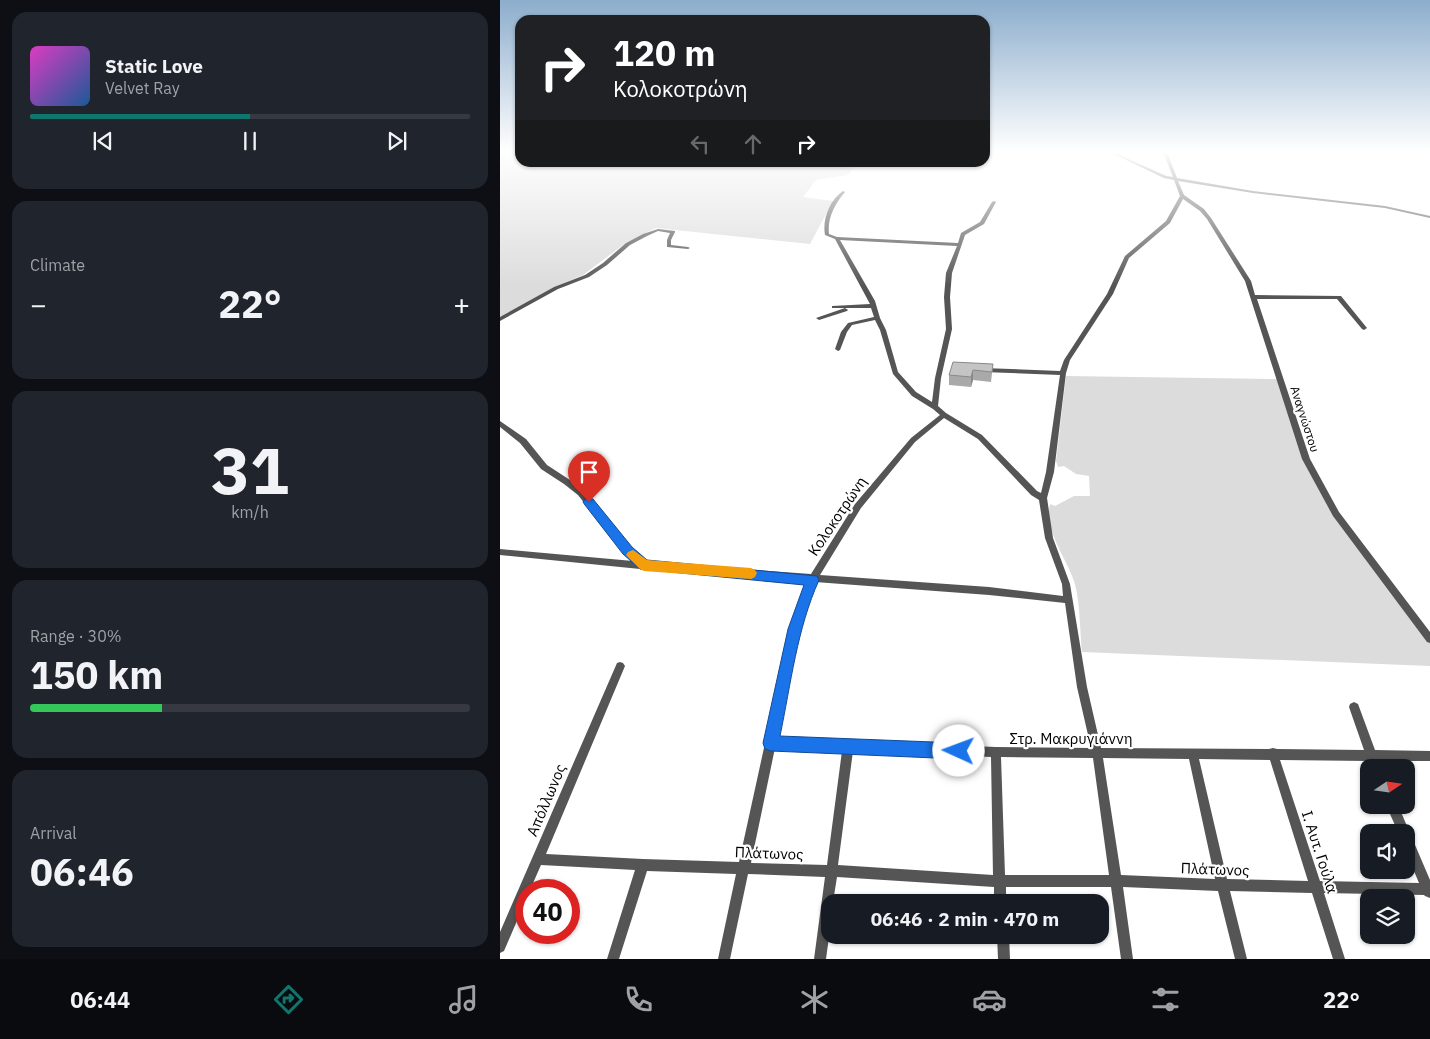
<!DOCTYPE html>
<meta charset="utf-8">
<style>
body{margin:0;font-family:"IBM Plex Sans",sans-serif;background:#20242c;color:#f1f3f6;height:100vh;display:flex;flex-direction:column;font-size:19px;white-space:nowrap}
*{box-sizing:border-box;margin:0}
p{font-size:16px;color:#9ea1a6}
.icon{flex:none;width:28px;height:28px;fill:none;stroke:currentColor;stroke-width:2;stroke-linecap:round;stroke-linejoin:round}
.map{position:relative;flex:1;overflow:hidden}
.panel{display:flex;flex-direction:column;gap:12px;padding:12px;background:#0d0f14;width:500px}
.panel>*{flex:none}
.banner{position:absolute;left:15px;top:15px;width:475px;height:152px;border-radius:15px;box-shadow:0 1px 4px #0004;background:#202124;color:#fff;overflow:hidden}
.needle{width:32px;rotate:77deg}
.fabs{position:absolute;left:860px;top:759px;display:grid;gap:10px}
.fabs a{display:grid;place-items:center;width:55px;height:55px;border-radius:10px;background:#171b24;box-shadow:0 1px 4px #0004;font-size:25px}
.speed{position:absolute;left:15px;top:879px;display:flex;gap:10px;font-size:25px;font-weight:700;text-align:center}
.speed>*{display:grid;place-content:center;width:65px;height:65px;border-radius:50%;background:#171b24;box-shadow:0 1px 4px #0004;line-height:1}
.speed .limit{border:8px solid #d22;background:#fff;color:#111}
.pin{position:absolute;display:grid;place-items:center;width:42px;height:42px;color:#fff;margin:-51px -21px;border-radius:50% 50% 50% 0;rotate:-45deg;box-shadow:0 0 5px #0007}
.pin .icon{rotate:45deg}
.me{position:absolute;width:55px;margin:-28px;rotate:272deg;stroke-linejoin:round;filter:drop-shadow(0 0 4px #0008)}
.turn{display:flex;align-items:center;gap:18px;height:105px;padding:0 15px;font-size:22px}
.turn .icon{width:65px;height:65px;stroke-width:2.5}
.turn b{display:block;font-size:35px;line-height:42px}
.lanes{display:flex;align-items:center;height:48px;padding:0 15px;background:#0003;justify-content:center;gap:25px;direction:ltr}
.lanes .off{opacity:.35}
.big{font-size:38px;font-weight:700;line-height:1.1}
.panel .card{flex:1;display:flex;flex-direction:column;justify-content:center;gap:8px;min-width:0;padding:0 18px;border-radius:15px;background:#20242c}
.panel .dial{align-items:center;gap:0}
.dial b{font-size:65px;line-height:1}
.song{display:flex;align-items:center;gap:15px}
.cover{width:60px;height:60px;border-radius:8px;background:linear-gradient(135deg,hsl(310 70% 55%),hsl(210 70% 35%))}
.played{height:5px;border-radius:2px;background:linear-gradient(90deg,#0f766e 50%,#363941 50%)}
.keys{display:flex;justify-content:space-around;direction:ltr}
.heat{display:flex;justify-content:space-between;align-items:center;font-size:28px;direction:ltr}
.charge{height:8px;border-radius:4px;background:linear-gradient(90deg,#34c759 30%,#363941 0)}
.trip{position:absolute;left:321px;top:894px;width:288px;height:50px;border-radius:15px;background:#171b24;box-shadow:0 1px 4px #0004;font-weight:700;line-height:50px;text-align:center}
.menu{display:flex;height:80px;justify-content:space-around;align-items:center;background:#090b0e;color:#9ea1a6}
.menu .icon{width:35px;height:35px}
.menu .selected{color:#0f766e}
.menu b{font-size:22px;color:#f1f3f6}
main{display:flex;flex:1;min-height:0}
.map>svg:first-child{display:block}
.green{fill:#dcdcdc}
.lines{fill:none;stroke-linecap:round;stroke-linejoin:round}
.minor{fill:#555;fill-rule:evenodd}
.wall{fill:#a9a9a9}
.shaded-wall{fill:#898989}
.building{fill:#c4c4c4;stroke:#898989}
.route{fill:#1a73e8;stroke:#114b97}
.slow{fill:#f59e0b}
.labels{text-anchor:middle;dominant-baseline:central;stroke-width:4.5;stroke-linejoin:round;paint-order:stroke}
.street-label{font-size:12px;fill:#000;stroke:#fff}
.near-street-label{font-size:15px;fill:#000;stroke:#fff}
</style>
<main>
<section class="panel">
<div class="card">
<div class="song"><i class="cover"></i><div><b>Static Love</b><p>Velvet Ray</p></div></div>
<div class="played"></div>
<div class="keys"><svg class="icon" aria-label="previous" viewBox="0 0 24 24"><path d="M18 5L8 12l10 7zM5 5v14"/></svg><svg class="icon" aria-label="pause" viewBox="0 0 24 24"><path d="M8 5v14M16 5v14"/></svg><svg class="icon" aria-label="next" viewBox="0 0 24 24"><path d="M6 5l10 7-10 7zM19 5v14"/></svg></div>
</div>
<div class="card"><p>Climate</p>
<div class="heat"><a>−</a><b class="big">22°</b><a>+</a></div>
</div>
<div class="card dial"><b>31</b><p>km/h</p></div>
<div class="card"><p>Range · 30%</p><b class="big">150 km</b><div class="charge"></div></div>
<div class="card"><p>Arrival</p><b class="big">06:46</b></div>
</section>
<div class="map">
<svg width="930" height="959" viewBox="0 0 930 959">
<rect width="100%" height="100%" fill="#fff"/>
<path class="green" d="M0,152H20V162L357,163L348,175L316,180L303,197L333,201L310,244L156,228L127,242L83,275L54,287L0,318Z
M566,376L777,379L819,490L930,640V666L582,652C580,632 580,599 574,581C566,557 544,531 550,504L555,506L574,496H590L589,476L576,474L564,466L558,467L556,461Z"/>
<g class="lines">
<path class="minor" d="M609,152H613L666,176L673,177L663,152H667L677,178L753,191L885,206L930,216V218L885,208L753,193L678,181L684,195L704,209L711,218L751,281L755,295L841,296L867,328L864,330L862,329L837,299H757L810,459L839,512L930,632V643L927,642L833,516L802,459L745,281L707,219L700,211L683,199L670,223L629,258L613,294L570,360L566,373L554,472L547,498L553,538L570,584L587,687L601,748L769,749L773,748L777,749L864,750L849,707L850,704L854,702L858,704L875,750L930,751V761H879L881,768H871L868,761L780,760L820,881L919,883L906,852V832H898L886,805H898L930,880V898L925,896L924,895L824,893L845,959H833L812,893L730,891L747,959H735L718,891L623,887L633,959H621L611,887H506V902H494V887L337,877L333,902H330V930L326,959H314L325,877L248,874L230,959H218L236,874L147,871L119,959H107L135,870L41,865L30,890H26V900L4,951L0,953V932L117,663L120,662L123,663L125,666L46,854L143,859L239,862L290,629L301,596L307,581L160,571L0,555V549L133,561L124,553L78,495L64,484L41,469L20,443L0,427V421L26,439L47,465L70,480L84,491L130,549L147,562L311,574L355,504L411,438L440,415L433,409L412,396L393,374L380,330L375,320L352,325L347,332L340,350L338,351L335,349L341,332L348,323L374,317L371,308H345L348,310L347,311L319,320L316,318L345,308H332V306L370,304L335,239L325,235C322,219 330,200 343,191L345,192C335,204 327,218 329,234L337,237L458,243L461,233L480,222L492,202L494,201L496,202L484,224L465,235L452,273L450,297L452,329L441,378L438,406L446,413L482,435L537,491L541,493L546,472L560,375L483,372L480,370L483,368L560,371L564,360L607,294L625,256L666,221L680,196L674,180L664,178ZM340,240L457,246L446,273L444,297L446,329L435,378L432,402L416,392L398,372L386,330L380,318L375,301ZM444,418L478,439L531,495L539,500L545,538L562,584L563,596L489,587L320,575L361,508L415,442ZM315,582L489,595L565,603L577,687L591,748L496,747L277,738C287,688 295,629 315,582ZM275,748L342,751L327,865L251,863ZM353,751L491,757L493,875L338,865ZM501,757L593,758L609,875H505ZM603,758L689,759L715,879L621,875ZM699,759L770,760L808,881L727,879Z
M158,229L175,231V232L171,240V245L188,247L190,248L188,249L167,247V240L170,233L158,231L147,236L130,245L107,265L89,277L58,289L0,321V317L54,287L85,275L103,263L126,243L143,234Z
M497,935H509L510,959H498Z"/>
</g>
<path class="wall" d="M493,364L491,382L473,380L471,387L449,385V375Z"/>
<path class="shaded-wall" d="M473,370V380L471,387V377Z"/>
<path class="building" d="M453,362L493,364L492,372L473,370L471,377L449,375Z"/>
<linearGradient id="sky" x2="0" y2="1"><stop stop-color="#8cadcc"/><stop offset="0.53" stop-color="#fff"/><stop offset="1" stop-color="#fff" stop-opacity="0"/></linearGradient>
<rect width="930" height="286" fill="url(#sky)"/>
<path class="route" d="M89,498L93,499L132,547L147,560L317,576L319,580C297,629 291,683 280,736L459,743L465,745L467,751L465,756L459,759L271,751L265,749L263,743L288,629L304,585L140,569L123,554L85,505L83,502L85,499Z"/>
<path class="slow" d="M133,550L147,560L251,568L255,570L257,573L255,577L251,579L144,571L140,569L126,555L128,552Z"/>
<g class="labels">
<g class="street-label">
<text transform="translate(805 419) rotate(72)">Αναγνώστου</text>
</g>
<g class="near-street-label">
<text transform="translate(337 516) rotate(-56)">Κολοκοτρώνη</text>
<text x="571" y="738">Στρ. Μακρυγιάννη</text>
<text transform="translate(46 800) rotate(-67)">Απόλλωνος</text>
<text transform="translate(820 852) rotate(72)">Ι. Αυτ. Γούλα</text>
<text transform="translate(269 853) rotate(2)">Πλάτωνος</text>
<text transform="translate(715 869) rotate(2)">Πλάτωνος</text>
</g>
</g>
</svg>
<div class="fabs">
<a><svg class="needle" viewBox="-14 -14 28 28"><path d="M0-13l5 13h-10z" fill="#e53935"/><path d="M0 13l5-13h-10z" fill="#9ea1a6"/></svg></a>
<a><svg class="icon" aria-label="sound" viewBox="0 0 24 24"><path d="M4 9h4l5-4v14l-5-4H4zM17 9q2 3 0 6"/></svg></a>
<a><svg class="icon" aria-label="layers" viewBox="0 0 24 24"><path d="M12 4l9 5-9 5-9-5zM3 14l9 5 9-5"/></svg></a>
</div>
<div class="speed"><div class="limit">40</div></div>
<div class="pin" style="left:89px;top:502px;background:#d93025"><svg class="icon" aria-label="arrive" viewBox="0 0 24 24"><path d="M6 21V4h12l-3 4 3 4H6"/></svg></div>
<svg class="me" style="left:459px;top:751px" viewBox="-20 -20 40 40"><circle r="19" fill="#fff"/><path d="M0-13L10 11 0 6-10 11z" fill="#1a73e8"/></svg>
<div class="trip">06:46 · 2 min · 470 m</div>
<div class="banner">
<div class="turn"><svg class="icon" aria-label="right" viewBox="0 0 24 24"><path d="M7 20v-9h11M14 6l5 5-5 5"/></svg><div><b>120 m</b>Κολοκοτρώνη</div></div>
<div class="lanes"><svg class="icon off" aria-label="left" viewBox="0 0 24 24"><path d="M17 20v-9H6M10 6l-5 5 5 5"/></svg><svg class="icon off" aria-label="ahead" viewBox="0 0 24 24"><path d="M12 20V5M6 11l6-6 6 6"/></svg><svg class="icon" aria-label="right" viewBox="0 0 24 24"><path d="M7 20v-9h11M14 6l5 5-5 5"/></svg></div>
</div>
</div>
</main>
<nav class="menu">
<b>06:44</b>
<svg class="icon selected" aria-label="directions" viewBox="0 0 24 24"><path d="M12 3l9 9-9 9-9-9zM9 14v-3h6M13 9l2 2-2 2"/></svg>
<svg class="icon" aria-label="music" viewBox="0 0 24 24"><path d="M9 18V5l10-2v13"/><circle cx="6" cy="18" r="3"/><circle cx="16" cy="16" r="3"/></svg>
<svg class="icon" aria-label="phone" viewBox="0 0 24 24"><path d="M5 4h4l2 5-3 2q2 4 5 5l2-3 5 2v4C11 20 4 13 5 4z"/></svg>
<svg class="icon" aria-label="climate" viewBox="0 0 24 24"><path d="M12 3v18M4 7l16 10M4 17L20 7"/></svg>
<svg class="icon" aria-label="car" viewBox="0 0 24 24"><path d="M5 17H2v-5l4-1 3-4h7l3 4 3 1v5h-3M9 17h6M6 11h13"/><circle cx="7" cy="17" r="2"/><circle cx="17" cy="17" r="2"/></svg>
<svg class="icon" aria-label="filters" viewBox="0 0 24 24"><path d="M4 7h16M4 17h16"/><circle cx="9" cy="7" r="2"/><circle cx="15" cy="17" r="2"/></svg>
<b>22°</b>
</nav>
